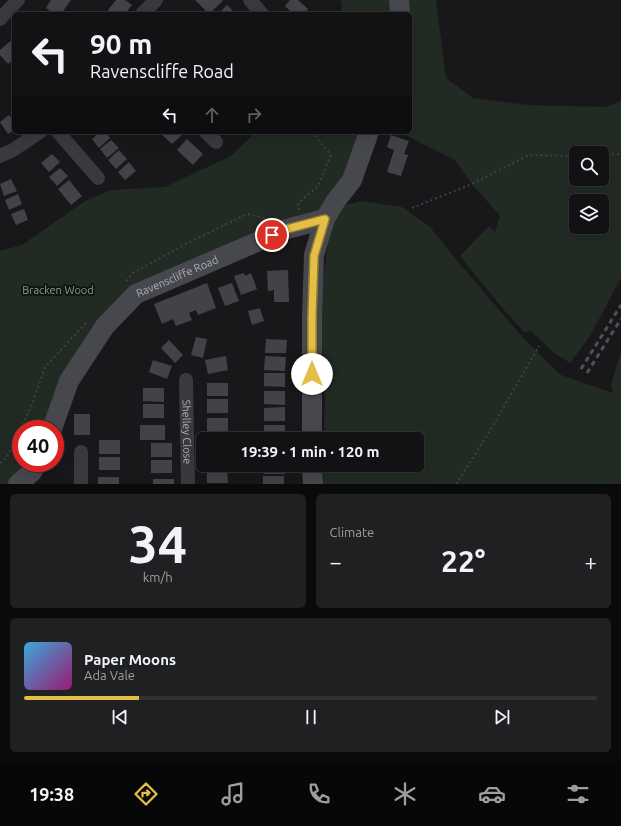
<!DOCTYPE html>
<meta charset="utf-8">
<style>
body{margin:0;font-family:Ubuntu,sans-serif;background:#1f2022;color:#f1f3f6;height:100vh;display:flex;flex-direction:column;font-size:15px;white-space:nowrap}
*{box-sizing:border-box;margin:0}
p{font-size:13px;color:#9c9ea0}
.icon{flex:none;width:22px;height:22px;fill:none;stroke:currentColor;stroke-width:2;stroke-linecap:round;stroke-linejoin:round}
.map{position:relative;height:484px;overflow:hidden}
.details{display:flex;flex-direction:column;gap:10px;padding:10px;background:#0a0a0b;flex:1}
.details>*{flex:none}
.guide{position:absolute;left:12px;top:12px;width:400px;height:122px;border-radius:6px;box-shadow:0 4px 16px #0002,0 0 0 1px #313234;background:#121214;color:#f1f3f6;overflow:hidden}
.buttons{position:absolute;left:569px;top:146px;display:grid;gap:8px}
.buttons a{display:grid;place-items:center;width:40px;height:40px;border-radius:6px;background:#121214;box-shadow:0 4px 16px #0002,0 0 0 1px #313234;font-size:20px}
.speed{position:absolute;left:12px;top:420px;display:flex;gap:8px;font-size:20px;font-weight:700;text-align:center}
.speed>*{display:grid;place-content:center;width:52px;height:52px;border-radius:50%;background:#121214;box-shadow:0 4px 16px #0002,0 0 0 1px #313234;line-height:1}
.speed .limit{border:6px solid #d22;background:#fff;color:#111}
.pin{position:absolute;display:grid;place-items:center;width:34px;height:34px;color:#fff;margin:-17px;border:2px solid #fff;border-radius:50%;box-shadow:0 1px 4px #0007}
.me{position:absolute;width:44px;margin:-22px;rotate:0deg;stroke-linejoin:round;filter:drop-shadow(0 0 3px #0008)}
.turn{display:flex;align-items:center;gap:14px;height:84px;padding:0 12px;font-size:18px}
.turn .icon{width:52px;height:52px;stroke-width:2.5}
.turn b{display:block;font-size:28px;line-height:34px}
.lanes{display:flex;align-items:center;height:38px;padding:0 12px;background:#0003;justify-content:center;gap:20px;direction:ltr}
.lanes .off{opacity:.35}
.big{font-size:30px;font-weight:600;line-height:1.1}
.details .widget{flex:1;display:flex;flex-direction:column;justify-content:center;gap:6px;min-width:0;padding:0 14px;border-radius:6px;background:#1f2022}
.details .dial{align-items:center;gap:0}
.dial b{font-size:52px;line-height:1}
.song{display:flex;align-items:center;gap:12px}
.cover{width:48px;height:48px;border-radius:6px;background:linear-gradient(135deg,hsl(200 70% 55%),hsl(320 70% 35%))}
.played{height:4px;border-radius:2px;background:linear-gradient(90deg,#e4be46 20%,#313234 20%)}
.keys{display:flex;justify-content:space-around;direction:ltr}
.heat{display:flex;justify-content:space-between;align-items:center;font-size:22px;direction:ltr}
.details .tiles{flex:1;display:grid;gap:10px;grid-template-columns:1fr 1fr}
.widget:last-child{grid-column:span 2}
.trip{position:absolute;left:196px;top:432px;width:228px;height:40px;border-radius:6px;background:#121214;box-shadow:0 4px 16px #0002,0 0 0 1px #313234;font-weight:600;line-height:40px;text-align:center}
.menu{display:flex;height:64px;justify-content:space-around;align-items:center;background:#070708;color:#9c9ea0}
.menu .icon{width:28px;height:28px}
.menu .selected{color:#e4be46}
.menu b{font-size:18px;color:#f1f3f6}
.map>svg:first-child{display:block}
.green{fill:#222a24;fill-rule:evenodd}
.building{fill:#424347}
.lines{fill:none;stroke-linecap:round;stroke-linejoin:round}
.path{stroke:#3f4145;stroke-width:2;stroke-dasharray:2 3;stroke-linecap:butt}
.street{stroke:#393a3f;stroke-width:14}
.secondary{stroke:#47484e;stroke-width:20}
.rail{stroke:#505157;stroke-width:3;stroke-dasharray:5 4;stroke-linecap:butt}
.route-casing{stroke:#947c2e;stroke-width:10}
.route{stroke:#e4be46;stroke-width:7}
.labels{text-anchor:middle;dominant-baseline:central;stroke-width:4;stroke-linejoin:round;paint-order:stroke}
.street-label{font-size:11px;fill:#abaeb9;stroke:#131315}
.park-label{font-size:11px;fill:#84a289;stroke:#131315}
</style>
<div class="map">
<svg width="621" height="484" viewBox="0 0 621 484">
<rect width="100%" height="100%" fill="#18181a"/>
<path class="green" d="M341,0H393V14H340L342,7Z
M404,0H436L446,78L473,98L529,105L606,107L621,101V278L590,336L570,363L554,353L530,330L525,333L504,310L460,256L489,226L495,232L500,216L472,184L455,160L399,132H410V14H403ZM576,153H602V179H576ZM576,201H602V227H576Z
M256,132H363L345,178L320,210L133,290L52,429H21V463H33L12,484H0V251L22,245L85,201L111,190L165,187L231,156Z
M362,201L402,207L430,227L464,269L525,340L561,375L613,393L611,384L621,352V484H323L324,465H417V439H324L325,401L320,303L333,208Z"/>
<path class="building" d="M51,0H71L61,14H54L46,8Z
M116,0H125L132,5L125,14H114L108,10Z
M195,0H222L223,1L209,14Z
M290,0H298L308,9L304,14H293L285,6Z
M227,5L236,14H218Z
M14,38V59L8,64L0,55V50Z
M9,115L14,122V130L8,134L0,122Z
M100,132H105L110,138L99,148L92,139Z
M159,132H181L183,134L172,144Z
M391,135L409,141L404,154L408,155L401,176L387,172L394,150L387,147Z
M187,139L203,154L193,165L177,150Z
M111,140L119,148L107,158L100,149Z
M119,150L127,159L116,169L108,160Z
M52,154L60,162L49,172L41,163Z
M129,162L136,171L125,180L118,172Z
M60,168L68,176L57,186L49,177Z
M11,179L17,191L4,196L0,184Z
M69,180L82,196L71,205L58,189Z
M18,194L22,204L9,210L5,200Z
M24,209L28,220L16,225L11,214Z
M288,270L289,302H274V290L268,291L267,271Z
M244,273L245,276L251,273L257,289L241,295L234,276Z
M207,283L216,308L198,315L196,310L189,313L192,320L176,326L173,319L162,324L154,304Z
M232,283L239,301L225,306L218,288Z
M260,308L264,321L252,325L248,311Z
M196,337L207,339L203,358L191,355Z
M266,339L287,340L286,353H265Z
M169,340L183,355L175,363L161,348Z
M226,356L228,370L208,374L205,360Z
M265,356L286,357L285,371L264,370Z
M153,360L172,366L167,379L149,372Z
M264,373H285V387L264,386Z
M207,383H228V396H207Z
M143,388H164V402L143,401Z
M264,391H285V405L264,404Z
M207,399H228V413H207Z
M143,404H164V418H143Z
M285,407V421H264V408Z
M74,414H90V435H74Z
M207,418H228V431L207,432Z
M140,425H165V440H140Z
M264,425H285V439H264Z
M207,436H228V439H207Z
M99,440H120V454H99Z
M151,443H172V457H151Z
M99,457H120V470H99Z
M151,460H172V473H151Z
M264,465H285V474H264Z
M207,469H227L228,483H207Z
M263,476H284V484H263Z
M98,477H119V484H98Z
M153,479H174V484H153Z"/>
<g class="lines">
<path class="path" d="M602,155L621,154
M412,208L472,184L529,155L576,156
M299,210L298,203L318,186L331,155L312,132
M126,281L133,273L184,245L247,214L269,219
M0,463L7,457L31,407L45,367L87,322
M456,484L490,431L539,346"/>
<g class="street">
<path d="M250,0L262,14"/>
<path d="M142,14L156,0"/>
<path d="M0,19L18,0"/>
<path d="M58,132L98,178"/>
<path d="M206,132L216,142"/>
<path d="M0,156L13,150L40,132"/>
<path id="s1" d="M186,380L188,484"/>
<path d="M81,452V484"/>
</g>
<g class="secondary">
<path d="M399,0L400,14"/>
<path id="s2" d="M52,429L69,381L105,326L136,294L287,229L325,219"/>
<path d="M312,439V317L314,255L325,219L335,202L352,180L369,132"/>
<path d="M312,465L313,484"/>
<path d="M18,484L32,472L37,463"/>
</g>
<path class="rail" d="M581,369L621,305
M587,373L621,319"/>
</g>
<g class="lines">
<g class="route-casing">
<path id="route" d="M272,235L287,229L325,219L314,256L312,317V374"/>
</g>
<use href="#route" class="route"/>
</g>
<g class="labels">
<g class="street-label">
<text stroke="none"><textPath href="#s2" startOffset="206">Ravenscliffe Road</textPath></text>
<text stroke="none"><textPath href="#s1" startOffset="52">Shelley Close</textPath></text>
</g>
<g class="park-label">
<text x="58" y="290">Bracken Wood</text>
</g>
</g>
</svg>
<div class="buttons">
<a><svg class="icon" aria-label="search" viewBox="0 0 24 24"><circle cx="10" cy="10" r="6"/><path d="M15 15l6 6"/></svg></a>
<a><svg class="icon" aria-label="layers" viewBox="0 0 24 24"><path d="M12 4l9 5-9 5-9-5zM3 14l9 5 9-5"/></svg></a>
</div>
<div class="speed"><div class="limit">40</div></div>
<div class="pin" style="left:272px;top:235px;background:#d93025"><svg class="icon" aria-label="arrive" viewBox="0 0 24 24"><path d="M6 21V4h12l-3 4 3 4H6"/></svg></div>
<svg class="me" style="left:312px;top:374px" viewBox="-20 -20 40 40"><circle r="19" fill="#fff"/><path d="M0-13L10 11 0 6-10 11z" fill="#e4be46"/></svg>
<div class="trip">19:39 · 1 min · 120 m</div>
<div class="guide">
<div class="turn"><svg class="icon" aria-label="left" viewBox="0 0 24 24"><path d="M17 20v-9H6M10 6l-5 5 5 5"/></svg><div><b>90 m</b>Ravenscliffe Road</div></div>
<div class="lanes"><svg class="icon" aria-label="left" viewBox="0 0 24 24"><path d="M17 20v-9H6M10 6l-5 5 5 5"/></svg><svg class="icon off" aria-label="ahead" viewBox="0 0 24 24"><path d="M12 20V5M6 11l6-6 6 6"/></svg><svg class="icon off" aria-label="right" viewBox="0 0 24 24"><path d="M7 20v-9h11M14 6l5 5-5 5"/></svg></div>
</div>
</div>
<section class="details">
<div class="tiles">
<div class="widget dial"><b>34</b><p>km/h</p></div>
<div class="widget"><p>Climate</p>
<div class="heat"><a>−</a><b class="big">22°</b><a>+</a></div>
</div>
<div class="widget">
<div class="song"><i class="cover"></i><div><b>Paper Moons</b><p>Ada Vale</p></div></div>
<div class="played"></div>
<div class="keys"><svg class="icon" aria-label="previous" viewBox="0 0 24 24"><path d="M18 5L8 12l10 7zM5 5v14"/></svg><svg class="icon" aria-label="pause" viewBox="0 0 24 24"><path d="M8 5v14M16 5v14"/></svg><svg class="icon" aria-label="next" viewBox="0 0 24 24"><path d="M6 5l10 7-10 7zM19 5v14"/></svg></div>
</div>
</div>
</section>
<nav class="menu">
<b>19:38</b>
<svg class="icon selected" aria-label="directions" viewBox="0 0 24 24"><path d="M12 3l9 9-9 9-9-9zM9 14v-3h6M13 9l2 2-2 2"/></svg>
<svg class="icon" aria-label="music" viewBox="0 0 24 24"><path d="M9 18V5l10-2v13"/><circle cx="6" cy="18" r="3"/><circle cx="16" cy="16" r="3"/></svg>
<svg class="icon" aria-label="phone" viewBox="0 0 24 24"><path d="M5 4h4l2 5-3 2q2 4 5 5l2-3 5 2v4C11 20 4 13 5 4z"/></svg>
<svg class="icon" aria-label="climate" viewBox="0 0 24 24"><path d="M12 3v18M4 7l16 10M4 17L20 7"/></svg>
<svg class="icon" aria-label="car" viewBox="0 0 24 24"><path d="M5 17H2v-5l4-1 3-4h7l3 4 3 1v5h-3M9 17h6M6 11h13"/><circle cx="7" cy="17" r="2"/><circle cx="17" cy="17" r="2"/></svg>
<svg class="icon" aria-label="filters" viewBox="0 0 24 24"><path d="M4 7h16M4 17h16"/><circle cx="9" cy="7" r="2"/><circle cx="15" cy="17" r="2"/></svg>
</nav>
